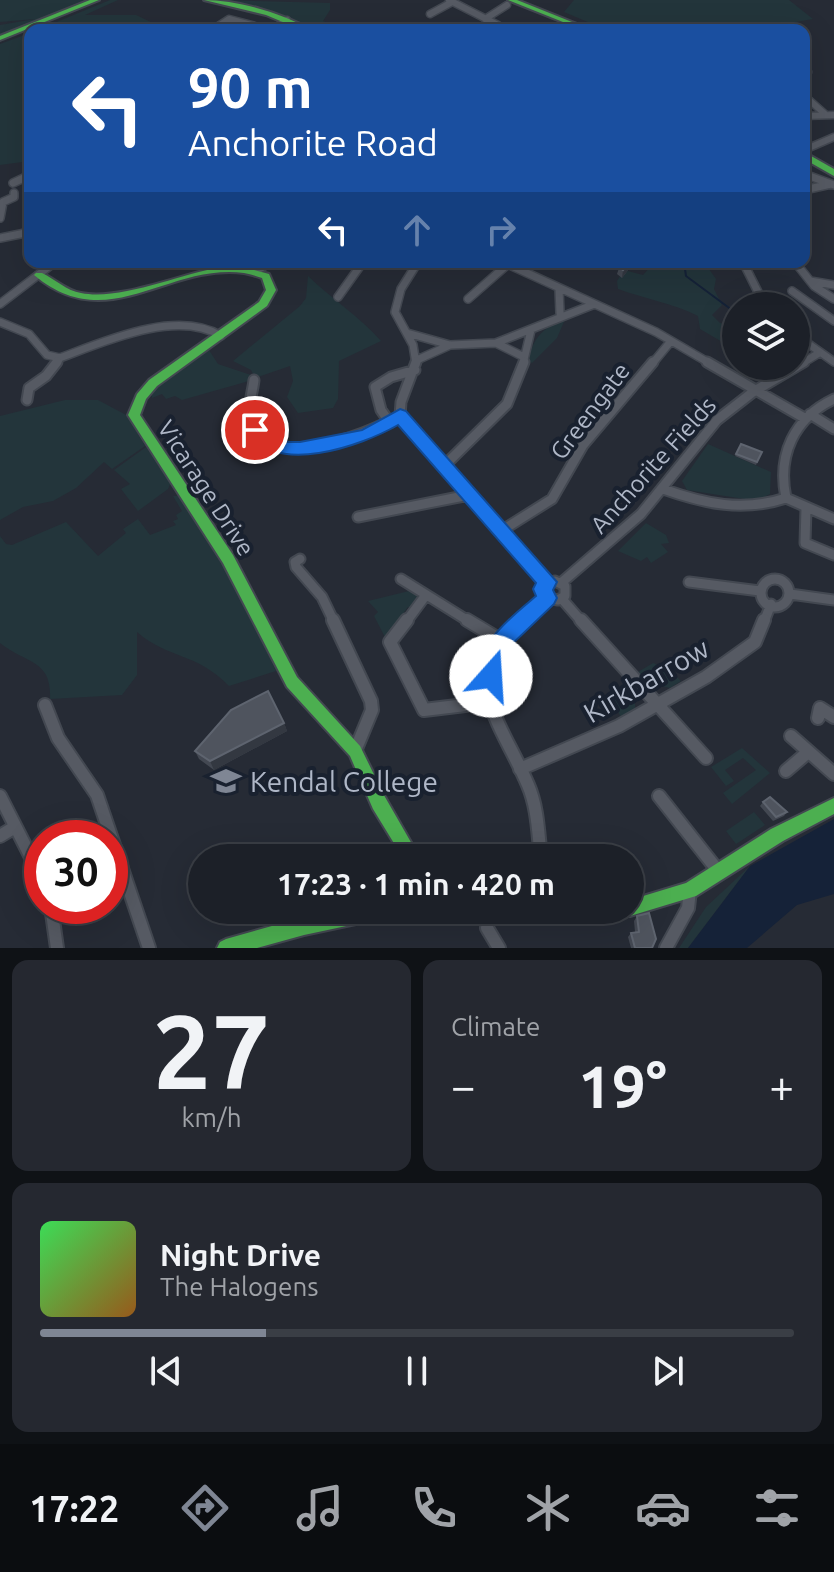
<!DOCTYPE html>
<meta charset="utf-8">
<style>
body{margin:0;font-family:Ubuntu,sans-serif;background:#252830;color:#f1f3f6;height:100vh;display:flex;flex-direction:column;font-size:30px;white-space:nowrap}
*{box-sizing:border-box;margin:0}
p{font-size:26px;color:#a0a3a8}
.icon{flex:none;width:44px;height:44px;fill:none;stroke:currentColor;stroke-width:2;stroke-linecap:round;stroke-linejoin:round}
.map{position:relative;height:948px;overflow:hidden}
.panel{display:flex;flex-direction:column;gap:12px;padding:12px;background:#0f1216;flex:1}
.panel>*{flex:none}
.hud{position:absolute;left:24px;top:24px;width:786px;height:244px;border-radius:16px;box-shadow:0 8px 32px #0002,0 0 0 2px #3a3e45;background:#1a4fa0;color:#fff;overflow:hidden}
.fabs{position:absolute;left:722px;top:292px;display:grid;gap:16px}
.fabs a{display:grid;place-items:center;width:88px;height:88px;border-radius:50%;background:#1c2028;box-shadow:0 8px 32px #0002,0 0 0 2px #3a3e45;font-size:40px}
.speed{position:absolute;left:24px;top:820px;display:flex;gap:16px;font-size:40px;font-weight:700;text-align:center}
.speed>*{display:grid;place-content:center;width:104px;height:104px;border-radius:50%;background:#1c2028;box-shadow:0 8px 32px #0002,0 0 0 2px #3a3e45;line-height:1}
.speed .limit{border:12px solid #d22;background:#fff;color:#111}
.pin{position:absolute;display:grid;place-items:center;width:68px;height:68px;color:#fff;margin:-34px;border:4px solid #fff;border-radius:50%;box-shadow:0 2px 8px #0007}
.me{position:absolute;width:88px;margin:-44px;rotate:19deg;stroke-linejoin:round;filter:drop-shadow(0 0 6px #0008)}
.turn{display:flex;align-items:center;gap:28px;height:168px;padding:0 32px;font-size:36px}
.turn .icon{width:104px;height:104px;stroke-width:2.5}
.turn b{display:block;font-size:56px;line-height:68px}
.lanes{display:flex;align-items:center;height:76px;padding:0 32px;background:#0003;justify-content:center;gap:40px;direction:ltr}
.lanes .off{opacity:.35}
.big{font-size:60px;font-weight:700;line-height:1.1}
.panel .widget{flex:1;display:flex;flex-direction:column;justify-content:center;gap:12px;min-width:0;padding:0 28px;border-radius:16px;background:#252830}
.panel .dial{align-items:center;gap:0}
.dial b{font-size:104px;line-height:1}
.song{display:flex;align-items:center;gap:24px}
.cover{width:96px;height:96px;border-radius:12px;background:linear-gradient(135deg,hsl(130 70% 55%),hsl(30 70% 35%))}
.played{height:8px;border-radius:4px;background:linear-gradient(90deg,#7f8694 30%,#3a3e45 30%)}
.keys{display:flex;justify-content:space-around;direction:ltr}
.heat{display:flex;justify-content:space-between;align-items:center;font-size:44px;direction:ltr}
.panel .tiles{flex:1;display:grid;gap:12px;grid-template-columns:1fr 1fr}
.widget:last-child{grid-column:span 2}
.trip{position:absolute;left:188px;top:844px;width:456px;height:80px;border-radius:40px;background:#1c2028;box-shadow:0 8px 32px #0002,0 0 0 2px #3a3e45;font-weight:700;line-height:80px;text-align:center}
.tab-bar{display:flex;height:128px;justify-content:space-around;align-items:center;background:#0b0d10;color:#a0a3a8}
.tab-bar .icon{width:56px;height:56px}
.tab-bar .selected{color:#7f8694}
.tab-bar b{font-size:36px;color:#f1f3f6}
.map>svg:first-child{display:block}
.green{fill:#23353b}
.water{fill:#152238}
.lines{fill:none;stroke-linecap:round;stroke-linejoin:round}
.stream-far1{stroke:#152238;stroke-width:2}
.stream{stroke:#152238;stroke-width:3}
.street-far3-casing{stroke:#434851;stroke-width:9}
.street-far2-casing{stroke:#434851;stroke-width:10}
.street-far1-casing{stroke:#434851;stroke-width:13}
.street-casing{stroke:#434851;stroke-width:16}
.fast-casing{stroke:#434851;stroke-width:4}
.street-far3{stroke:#565a63;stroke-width:6}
.street-far2{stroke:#565a63;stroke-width:7}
.street-far1{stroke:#565a63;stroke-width:9}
.street{stroke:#565a63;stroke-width:12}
.fast{fill:#4caf50;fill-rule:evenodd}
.wall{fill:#434852}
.shaded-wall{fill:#333841}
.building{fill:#4f545e;stroke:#5e646f;stroke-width:2}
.route{fill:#1a73e8;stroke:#114b97;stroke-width:2}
.labels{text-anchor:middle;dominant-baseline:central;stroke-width:8;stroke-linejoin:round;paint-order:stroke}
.street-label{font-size:24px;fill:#afb7c7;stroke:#19212f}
.near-street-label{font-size:28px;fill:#afb7c7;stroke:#19212f}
.near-poi-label{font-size:28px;fill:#afb7c7;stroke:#19212f;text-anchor:start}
</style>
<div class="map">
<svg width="834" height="948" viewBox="0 0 834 948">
<rect width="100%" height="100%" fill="#262b35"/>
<path class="green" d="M0,0H88L0,35V25L35,19L0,22Z
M110,0H118L85,15H136L155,24L136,30H37Z
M222,0L330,3V10L323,21L346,30H315L283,15Z
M574,0H789L813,19L778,25L781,30H607L564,12Z
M30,33V78L24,80L30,88V161L0,165V44Z
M655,262H704L716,279L714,289L722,305L712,315L720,323L736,327V350L700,329L698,316C673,303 645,299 618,289L617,281L624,270L643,275Z
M308,276C333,300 359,316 381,341L339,361L338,399L333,408L298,413L287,397L293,381L290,366L255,378L251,370L233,361L300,306L306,298Z
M566,317L557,338L532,363L529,361C531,338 546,326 566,317Z
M209,350L218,364L251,375L249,381L182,400L175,396L166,399L162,394L152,398L151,391Z
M65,400H98L128,416L145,446L112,469L104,462L76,488L53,501L23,507L0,520V416Z
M708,444L771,472L770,494L757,501L687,490L682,481Z
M146,447L171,482L168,489L138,511L121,489L130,484L114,470Z
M173,496H180L241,596L276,671L229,686C196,652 168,659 137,632V675L122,695L50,699C52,659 26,664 0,643V536L6,544L12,545L66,522L98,556L126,533L123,529L138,519L150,535L176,525L173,521L178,519L176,515L182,511Z
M646,523L666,535L669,543L661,544L668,552L651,563L647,557L641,561L618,551Z
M409,591L420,597L412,608L408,607L388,633L391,636L387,641L374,616L378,612L368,601Z
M653,663L669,669L681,681L670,688L649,683L638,672Z
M626,682L635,693V710L621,717L608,695Z
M742,748L770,773L732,804L723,793L756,770L743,758L725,770L734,781L726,786L711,767Z
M754,812L765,825L736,844L726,831Z
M750,866L688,948H679L706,907Z"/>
<path class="water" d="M834,819V894L797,905L747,948H688L750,866Z"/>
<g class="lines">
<path class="stream-far1" d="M684,262L686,276L736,313"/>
<path class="stream" d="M778,366L782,369"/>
<g class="street-far3-casing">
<path id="street-far3" d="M449,0L498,25
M430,14L452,2
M485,19L507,5
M212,30L229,19L255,26
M272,30L287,20
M804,58L808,72L804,87
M804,89L808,99L825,114
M804,116L834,115
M804,150L834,137"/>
</g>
<g class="street-far2-casing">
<path id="street-far2" d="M804,174L834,185
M13,183L30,175
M804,190L831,184
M0,218L3,202L14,197V193
M0,238L30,232
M503,262L656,332L711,364
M743,262L765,306
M795,262L814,286L834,299
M258,270L270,262
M810,281L834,285
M559,289L560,313
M792,291L834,321
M338,297L363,262
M468,299L508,264
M0,304L55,262
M0,322L29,334L47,355L60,358C105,341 177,309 221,336
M407,333L450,345L496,343
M796,335L834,362
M522,356L496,343L592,305
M417,360L450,345
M56,364L60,358
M416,364L413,345L395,312L401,289L418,262
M523,364L531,330
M652,364L671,341
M801,364L819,353"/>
</g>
<g class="street-far1-casing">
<path id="street-far1" d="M707,362L806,419
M254,380C253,390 249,401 250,411C256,480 368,434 400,416
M834,399C794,418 777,455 786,498L834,519
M27,400L29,388L46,376L57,362
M810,414L834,429
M400,416L547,582
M400,416L401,402L416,362
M390,423L381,410L375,387L391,377L415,370
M444,466L507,404L524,362
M663,489C705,504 743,512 786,498
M806,508L805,543L834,555
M358,517L469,495
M501,531L552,499L583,445L653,362
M300,559L295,562L296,567L322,597L334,622
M401,579L470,622
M761 593a14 14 0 1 1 28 0a14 14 0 1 1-28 0Z
M689,582L760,591
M561,583L641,514L717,420L753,392L804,362
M790,594L834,600
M547,598L558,600L565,596V586L555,581
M562,599L582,622
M406,622L426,595
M522,622L547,598
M764,622L771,604"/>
</g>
<g class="street-casing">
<path id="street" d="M333,620L371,701L372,710L355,751
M407,620L390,642L424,710L490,702
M467,620L502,641
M524,620C459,687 499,717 528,785C538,808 538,834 541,858
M581,620L706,758
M45,705L58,738L97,795L149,948
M818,718L820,708L834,717
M791,736L834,774
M520,769L619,726L706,677L755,642L764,620
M786,771L807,753
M0,796L42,879
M659,796L719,872
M0,836L15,827
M51,906L57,948
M487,928L499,948
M666,948L688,908L690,890"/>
</g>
<g class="fast-casing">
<path id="fast" d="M90,0H99L0,40V36Z
M204,0C237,0 283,13 311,30H302L266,15Z
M508,0H517L592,30H583Z
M804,152L834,169V176L804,159Z
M221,267H243L269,274L276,290L267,306L157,386L146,399L140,415L233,555L297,677L360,746L385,797L420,858H403L373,809L350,756L287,687L223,563L128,415L137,394L149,380L259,302L266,290L262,278C256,276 250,274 244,273C167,263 108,337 34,275L36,273H42C55,279 67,291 81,293C119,301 181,274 221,267Z
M834,798V814L783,841L696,896L630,916L624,914L622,910H630V900L686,883L771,829Z
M342,910H615L613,916L607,918L548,922L370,921L304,935L257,948H217L220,942L226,939L304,917Z"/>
</g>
<use href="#street-far3" class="street-far3"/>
<use href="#street-far2" class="street-far2"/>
<use href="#street-far1" class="street-far1"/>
<use href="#street" class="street"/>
<use href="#fast" class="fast"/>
</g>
<path class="wall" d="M621,262H639L636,266L632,265L622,278L617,274Z
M741,444L762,452L756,465L735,456Z
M284,723L287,731L214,770L199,759L195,751Z
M763,802L787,812L784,816L773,821L760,806Z
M637,916L652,948H631L628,937L631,933L635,932L634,921Z"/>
<path class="shaded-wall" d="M630,262H633L632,265L622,278L623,270Z
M284,723L287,731L214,770L210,761Z"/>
<path class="building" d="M621,262H630L623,270L618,266Z
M741,444L762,452L757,462L736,454Z
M268,691L284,723L210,761L195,751L231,710Z
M770,797L787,812L776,817L763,802Z
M649,913L656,939L652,948H635L631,933L639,932L637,916Z"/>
<path class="route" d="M400,409L406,411L557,582L553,590L557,598L554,604L509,647L499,683L491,686L484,683C468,648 514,615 536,596L533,589L536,583L398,425C361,446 275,477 246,430L255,424L284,442H300L362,430Z"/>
<defs>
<g id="university-bare" transform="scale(2.4)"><path d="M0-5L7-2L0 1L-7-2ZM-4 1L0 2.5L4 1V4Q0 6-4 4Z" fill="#7f8694" stroke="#19212f" stroke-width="2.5" paint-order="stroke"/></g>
</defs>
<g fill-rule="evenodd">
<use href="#university-bare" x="226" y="781"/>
</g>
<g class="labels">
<g class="street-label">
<text transform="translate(590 411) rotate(-53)">Greengate</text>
<text transform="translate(653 465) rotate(-48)">Anchorite Fields</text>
<text transform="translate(206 488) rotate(57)">Vicarage Drive</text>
</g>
<g class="near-street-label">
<text transform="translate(646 680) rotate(-30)">Kirkbarrow</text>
</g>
<g class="near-poi-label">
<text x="250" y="781">Kendal College</text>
</g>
</g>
</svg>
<div class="fabs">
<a><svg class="icon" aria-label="layers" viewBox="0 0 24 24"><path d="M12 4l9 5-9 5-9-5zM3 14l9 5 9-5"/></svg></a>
</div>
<div class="speed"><div class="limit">30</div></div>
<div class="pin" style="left:255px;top:430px;background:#d93025"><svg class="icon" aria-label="arrive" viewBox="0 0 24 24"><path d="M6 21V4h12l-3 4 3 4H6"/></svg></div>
<svg class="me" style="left:491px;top:676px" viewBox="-20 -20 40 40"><circle r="19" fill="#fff"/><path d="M0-13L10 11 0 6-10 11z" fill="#1a73e8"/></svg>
<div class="trip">17:23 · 1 min · 420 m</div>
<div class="hud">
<div class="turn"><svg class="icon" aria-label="left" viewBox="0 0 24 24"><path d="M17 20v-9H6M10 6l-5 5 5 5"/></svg><div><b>90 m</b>Anchorite Road</div></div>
<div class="lanes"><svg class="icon" aria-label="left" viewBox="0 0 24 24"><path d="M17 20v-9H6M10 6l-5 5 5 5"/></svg><svg class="icon off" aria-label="ahead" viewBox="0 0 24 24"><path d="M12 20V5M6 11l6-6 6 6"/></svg><svg class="icon off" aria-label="right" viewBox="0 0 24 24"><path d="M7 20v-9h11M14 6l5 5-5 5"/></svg></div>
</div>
</div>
<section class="panel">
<div class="tiles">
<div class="widget dial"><b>27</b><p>km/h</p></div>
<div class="widget"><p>Climate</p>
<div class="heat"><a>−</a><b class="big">19°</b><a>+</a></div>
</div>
<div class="widget">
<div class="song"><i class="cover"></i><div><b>Night Drive</b><p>The Halogens</p></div></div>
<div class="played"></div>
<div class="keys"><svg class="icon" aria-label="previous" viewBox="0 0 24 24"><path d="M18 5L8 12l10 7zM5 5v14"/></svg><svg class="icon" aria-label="pause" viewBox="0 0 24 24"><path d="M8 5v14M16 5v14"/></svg><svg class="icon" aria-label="next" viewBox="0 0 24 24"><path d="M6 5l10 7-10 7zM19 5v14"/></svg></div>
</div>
</div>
</section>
<nav class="tab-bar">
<b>17:22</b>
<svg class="icon selected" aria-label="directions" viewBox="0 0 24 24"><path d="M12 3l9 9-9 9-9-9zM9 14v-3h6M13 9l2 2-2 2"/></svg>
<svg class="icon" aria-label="music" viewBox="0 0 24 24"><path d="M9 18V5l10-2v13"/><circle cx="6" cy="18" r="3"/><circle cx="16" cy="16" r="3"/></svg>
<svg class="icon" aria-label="phone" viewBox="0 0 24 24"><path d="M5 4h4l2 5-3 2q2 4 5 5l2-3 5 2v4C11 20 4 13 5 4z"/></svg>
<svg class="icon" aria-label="climate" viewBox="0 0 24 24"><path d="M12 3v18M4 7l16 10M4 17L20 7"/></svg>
<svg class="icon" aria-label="car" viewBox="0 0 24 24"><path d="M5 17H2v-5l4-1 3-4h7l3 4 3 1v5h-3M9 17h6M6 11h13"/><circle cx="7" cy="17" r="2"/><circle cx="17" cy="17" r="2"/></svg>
<svg class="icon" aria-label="filters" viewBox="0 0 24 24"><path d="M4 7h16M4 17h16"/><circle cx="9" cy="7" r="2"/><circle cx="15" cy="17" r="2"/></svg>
</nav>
